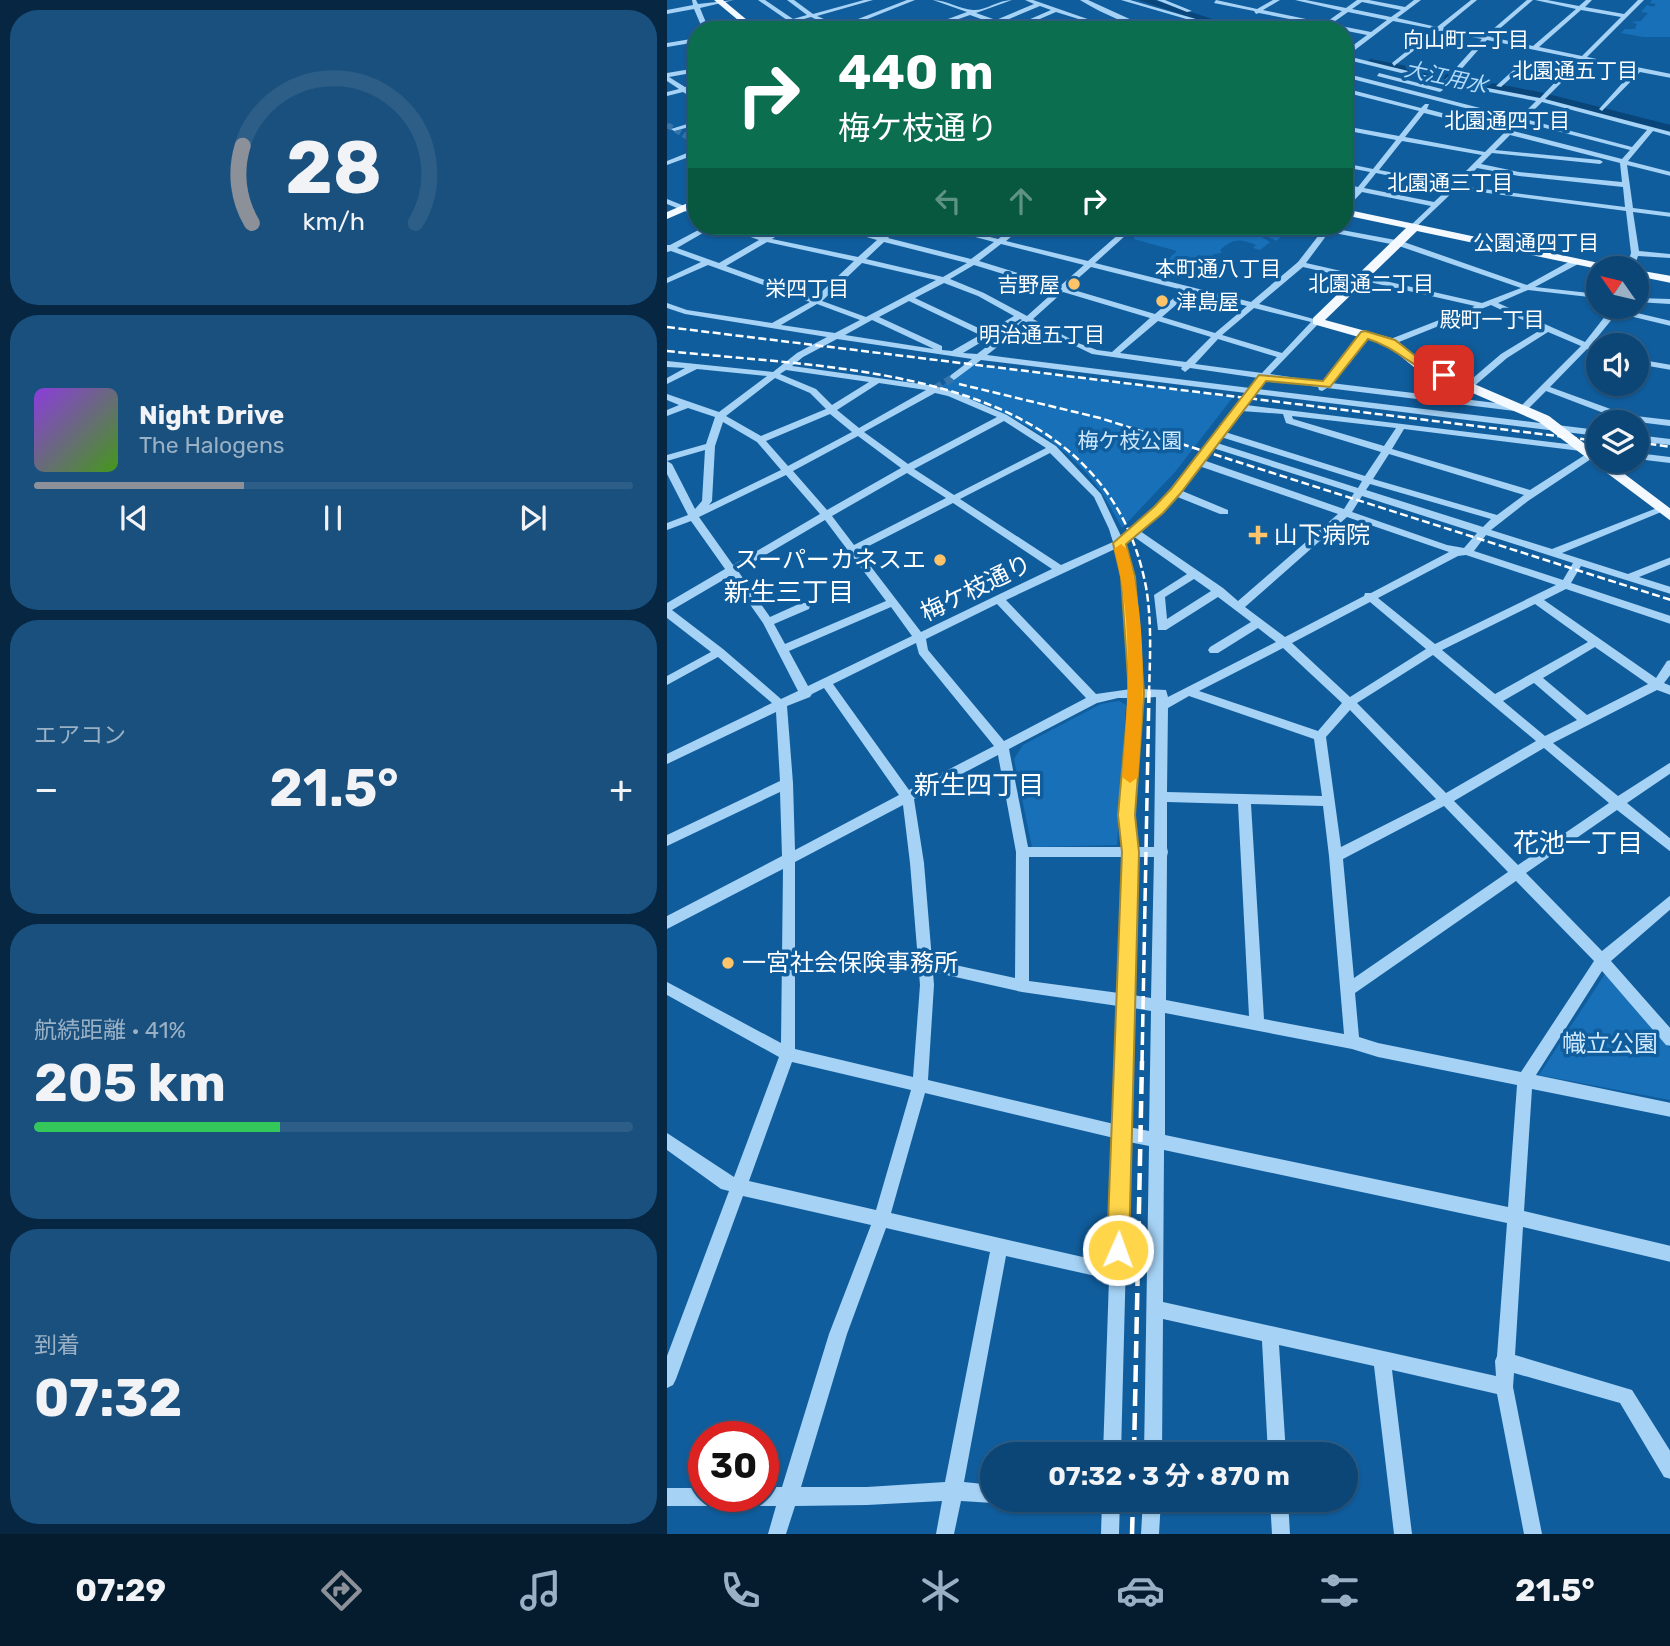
<!DOCTYPE html>
<html lang="ja">
<meta charset="utf-8">
<style>
body{margin:0;font-family:Rubik,"Noto Sans JP",sans-serif;background:#1a507e;color:#f1f3f6;height:100vh;display:flex;flex-direction:column;font-size:26px;white-space:nowrap}
*{box-sizing:border-box;margin:0}
p{font-size:23px;color:#9ab1c5}
.icon{flex:none;width:38px;height:38px;fill:none;stroke:currentColor;stroke-width:2;stroke-linecap:round;stroke-linejoin:round}
.map{position:relative;flex:1;overflow:hidden}
.details{display:flex;flex-direction:column;gap:10px;padding:10px;background:#072641;width:667px}
.details>*{flex:none}
.guide{position:absolute;left:21px;top:21px;width:665px;height:214px;border-radius:28px;box-shadow:0 2px 5px #0004,0 0 0 2px #2c5e88;background:#0b6e4f;color:#fff;overflow:hidden}
.needle{width:46px;rotate:304deg}
.fabs{position:absolute;left:919px;top:256px;display:grid;gap:14px}
.fabs a{display:grid;place-items:center;width:63px;height:63px;border-radius:50%;background:#0c4676;box-shadow:0 2px 5px #0004,0 0 0 2px #2c5e88;font-size:35px}
.speed{position:absolute;left:21px;top:1421px;display:flex;gap:14px;font-size:35px;font-weight:700;text-align:center}
.speed>*{display:grid;place-content:center;width:91px;height:91px;border-radius:50%;background:#0c4676;box-shadow:0 2px 5px #0004,0 0 0 2px #2c5e88;line-height:1}
.speed .limit{border:10px solid #d22;background:#fff;color:#111}
.pin{position:absolute;display:grid;place-items:center;width:60px;height:60px;color:#fff;margin:-30px;border-radius:14px;box-shadow:0 4px 10px #0006}
.me{position:absolute;width:77px;margin:-38px;rotate:2deg;stroke-linejoin:round;filter:drop-shadow(0 0 5px #0008)}
.turn{display:flex;align-items:center;gap:24px;height:147px;padding:0 35px;font-size:32px}
.turn .icon{width:91px;height:91px;stroke-width:2.5}
.turn b{display:block;font-size:49px;line-height:60px}
.lanes{display:flex;align-items:center;height:66px;padding:0 35px;background:#0003;justify-content:center;gap:35px;direction:ltr}
.lanes .off{opacity:.35}
.big{font-size:52px;font-weight:700;line-height:1.1}
.details .card{flex:1;display:flex;flex-direction:column;justify-content:center;gap:10px;min-width:0;padding:0 24px;border-radius:28px;background:#1a507e}
.details .dial{align-items:center;gap:0}
.dial svg{height:182px;overflow:visible;fill:none;stroke:#2c5e88;stroke-width:7;stroke-linecap:round;text-anchor:middle}
.dial text{fill:#f1f3f6;stroke:none}
.song{display:flex;align-items:center;gap:21px}
.cover{width:84px;height:84px;border-radius:10px;background:linear-gradient(135deg,hsl(270 70% 55%),hsl(100 70% 35%))}
.played{height:7px;border-radius:4px;background:linear-gradient(90deg,#8c9099 35%,#2c5e88 35%)}
.keys{display:flex;justify-content:space-around;direction:ltr}
.heat{display:flex;justify-content:space-between;align-items:center;font-size:38px;direction:ltr}
.charge{height:10px;border-radius:5px;background:linear-gradient(90deg,#34c759 41%,#2c5e88 0)}
.trip{position:absolute;left:313px;top:1442px;width:378px;height:70px;border-radius:35px;background:#0c4676;box-shadow:0 2px 5px #0004,0 0 0 2px #2c5e88;font-weight:700;line-height:70px;text-align:center}
.tab-bar{display:flex;height:112px;justify-content:space-around;align-items:center;background:#051c2f;color:#9ab1c5}
.tab-bar .icon{width:49px;height:49px}
.tab-bar .on{color:#8c9099}
.tab-bar b{font-size:32px;color:#f1f3f6}
main{display:flex;flex:1;min-height:0}
.map>svg:first-child{display:block}
.green{fill:#1871b8}
.lines{fill:none;stroke-linecap:round;stroke-linejoin:round}
.river{fill:#094579;fill-rule:evenodd}
.minor-tunnel-far1{stroke:#3475ac;stroke-width:6;stroke-dasharray:6 3.5;stroke-linecap:butt}
.minor-tunnel{stroke:#3475ac;stroke-width:8;stroke-dasharray:8 4.5;stroke-linecap:butt}
.minor{fill:#a5d2f5;fill-rule:evenodd}
.major{fill:#f3f9ff;fill-rule:evenodd}
.rail-far2{stroke:#fff;stroke-width:2.5;stroke-dasharray:8 3.5;stroke-linecap:butt}
.rail-far1{stroke:#fff;stroke-width:3.5;stroke-dasharray:13 5;stroke-linecap:butt}
.rail{stroke:#fff;stroke-width:4.5;stroke-dasharray:17 7;stroke-linecap:butt}
.route{fill:#ffd54a;stroke:#a68a30;stroke-width:2}
.slow{fill:#f59e0b}
.poi-dot{fill:#ffc369;stroke:#105d9d;stroke-width:2.5}
.labels{text-anchor:middle;dominant-baseline:central;stroke-width:7;stroke-linejoin:round;paint-order:stroke}
.far-neighbourhood-label{font-size:21px;fill:#fff;stroke:#105d9d}
.far-water-label{font-size:21px;font-style:italic;fill:#b2dcfb;stroke:#105d9d}
.far-poi-label{font-size:21px;fill:#fff;stroke:#105d9d;text-anchor:end}
.far-park-label{font-size:21px;fill:#cee9fe;stroke:#105d9d}
.poi-label{font-size:24px;fill:#fff;stroke:#105d9d;text-anchor:start}
.street-label{font-size:24px;fill:#fff;stroke:#105d9d}
.park-label{font-size:24px;fill:#cee9fe;stroke:#105d9d}
.neighbourhood-label{font-size:26px;fill:#fff;stroke:#105d9d}
</style>
<main>
<section class="details">
<div class="card dial"><svg viewBox="0 0 100 80">
<path d="M14 69A42 42 0 1 1 86 69"/>
<path d="M14 69A42 42 0 0 1 10 35" stroke="#8c9099"/>
<text x="50" y="56" font-size="32" font-weight="700">28</text>
<text x="50" y="72" font-size="11">km/h</text>
</svg></div>
<div class="card">
<div class="song"><i class="cover"></i><div><b>Night Drive</b><p>The Halogens</p></div></div>
<div class="played"></div>
<div class="keys"><svg class="icon" aria-label="previous" viewBox="0 0 24 24"><path d="M18 5L8 12l10 7zM5 5v14"/></svg><svg class="icon" aria-label="pause" viewBox="0 0 24 24"><path d="M8 5v14M16 5v14"/></svg><svg class="icon" aria-label="next" viewBox="0 0 24 24"><path d="M6 5l10 7-10 7zM19 5v14"/></svg></div>
</div>
<div class="card"><p>エアコン</p>
<div class="heat"><a>−</a><b class="big">21.5°</b><a>+</a></div>
</div>
<div class="card"><p>航続距離 · 41%</p><b class="big">205 km</b><div class="charge"></div></div>
<div class="card"><p>到着</p><b class="big">07:32</b></div>
</section>
<div class="map">
<svg width="1004" height="1534" viewBox="0 0 1004 1534">
<rect width="100%" height="100%" fill="#105d9d"/>
<path class="green" d="M985,0H1003V37H976L954,33L958,29H970L968,28L970,24L964,22L974,21L981,13L974,12L980,5L986,7L989,4L983,3Z
M473,226H606V233L614,236L610,241C597,236 584,226 571,237L593,236L603,242L593,250L586,248L589,245C573,238 565,239 553,250L555,253L547,254L540,263L551,266H536L522,273L504,268L506,265L498,262L510,251L467,239L468,232Z
M307,365L566,397L508,472L455,528C446,512 438,496 427,482C390,434 328,407 273,387Z
M452,701L459,705L450,845L365,847L347,759L356,745L434,704Z
M938,974L1003,1048V1100L872,1075Z"/>
<g class="lines">
<path class="river" d="M471,0H487L579,30H562Z
M704,59L877,93L1004,125V133L877,100L700,64L698,62Z"/>
<path class="minor-tunnel-far1" d="M0,125L30,142"/>
<path class="minor-tunnel" d="M268,389L287,377"/>
<path class="minor" d="M25,0H29L31,4L67,0L33,8L42,30H36L27,9L0,14V10L26,5Z
M91,0H98L126,19L140,15L120,0H127L146,14L197,0H206L150,16L173,26L240,0H248L178,28L180,30H166L168,28L144,17L98,30H87L120,20Z
M266,0C280,0 292,9 306,10C318,11 331,0 345,0L309,13L329,20L367,4L358,0H366L452,30H443L424,23L408,30H399L418,21L389,12L352,28L356,30H347L319,21L301,30H293L314,19L303,15L260,30H251L300,12ZM373,6L384,10L347,26L335,22Z
M413,0H421L467,21L500,30C471,30 437,15 413,0Z
M454,0H463L567,30H557Z
M490,0H498L525,11L520,12Z
M549,0L590,9L606,0H613L596,10L658,23L675,11L628,0H639L679,8L690,0H702L738,7L747,0H754L730,18L770,27L804,0H810L776,28L818,36L860,0H866L823,37L866,46L909,9L868,0H880L912,6L919,0H925L918,7L957,14L971,0H977L920,57L1004,74V78L973,72L935,111L932,109L933,108L967,70L917,60L878,99L1004,132V136L986,131L961,161L1004,172V176L960,165L966,208L1004,213V217L966,212L972,251L1004,254V258L971,256L967,268H959L964,253L959,211L789,189L747,229H744V225L764,206L695,192L677,211V204L688,190L677,188V184L691,187L703,172L677,167V163L706,169L729,140L677,130V126L732,136L752,111L677,92V88L754,108L758,104H762L760,109L840,130L849,121L677,77V73L852,118L869,101L781,84L776,88L773,86L775,83L677,59V52L700,35L660,27L654,30L651,28L654,25L592,13L589,14L587,11L547,3ZM695,2L734,10L724,17L685,9ZM914,10L954,17L915,56L872,47ZM681,12L720,20L704,32L664,24ZM726,21L767,29L725,63L727,66L772,31L815,39L778,80L680,56ZM820,40L912,59L897,73L852,65L829,86L834,87L855,68L894,76L873,98L784,81ZM875,102L980,130L965,147L858,119ZM757,113L837,133L818,152L738,137ZM855,122L963,150L955,159L846,131ZM843,135L953,163L955,182L852,172L814,164L825,153L933,164L936,162L933,160L828,150ZM735,141L815,155L786,184L712,170ZM810,168L852,176L956,187L958,207L793,186ZM709,173L782,188L767,202L697,188Z
M556,19L589,29L590,30H580L554,22Z
M30,38V42L0,47V43Z
M30,68V72L2,77L18,87L30,84V88L22,90L30,96V101L16,92L0,96V92L12,89L0,81V73Z
M712,73L775,89L776,90L773,92L710,76Z
M30,121V125L7,131L4,129Z
M30,149V154L0,165V161Z
M0,199L30,211V216L0,204Z
M39,226H48L10,248L52,263L92,240L53,226H64L98,236L116,226H125L105,239L191,257L210,240L161,226H173L214,236L225,226H233L221,238L304,259L327,242L267,226H279L331,239L349,226H357L339,241L421,261L461,226H469L428,263L584,302L631,262L655,231L639,226H666L664,228L734,241L860,285L907,259H913V263L868,287L931,294V298L861,290L831,303L918,342L946,306H955L953,309L1004,321V326L950,313L924,345L931,348V354L920,349L883,387L960,415L1004,420V426L955,420L879,391L859,411L856,412L660,388L655,391L652,390L651,387L599,379L591,389L931,430V436L588,394L579,405L925,447V451L922,452L737,429L725,449L863,490L921,453H927V457L861,501L824,530L885,549L990,508H998L999,510L895,553L961,574L1004,557V564L972,577L1004,587V594L914,566L904,583L1004,616V624L899,589L877,600L989,678L1000,661L1004,660V674L997,683L1004,686V695L990,690L886,743L951,796L1004,762V773L960,803L1004,839V852L950,810L859,873L935,951L1004,895V909L944,961L1004,1029V1046L999,1045L935,971L869,1075L1004,1103V1117L865,1089L857,1211L1004,1246V1262L856,1227L848,1355L965,1390L1004,1452V1479L997,1477L953,1403L847,1373L846,1387L875,1534H857L830,1394L725,1370L745,1534H727L707,1366L612,1345L619,1454H601L595,1341L496,1319L495,1454H477L482,1146L462,1142L454,1454H436L442,1279L339,1256L297,1482L326,1485V1500H333L326,1503L294,1501L287,1534H269L275,1501L200,1505L128,1506L119,1534H101L109,1506H0V1488H37V1496H96V1487H115L162,1334L204,1225L76,1196L9,1379L6,1385L0,1388V1356L62,1191L54,1189L0,1150V1133L67,1177L112,1057L0,995V982L114,1043L116,869L0,929V916L115,856L113,792L0,846V835L113,781L109,712L0,764V754L105,703L51,657L0,685V676L44,652L0,618V603L58,569L24,521L0,530V523L21,515L0,474V461L5,464L28,509L35,501L38,450L0,461V455L39,444L48,417L21,408L0,416V410L12,405L0,400V394L52,412L100,376L30,369L0,384V378L18,368L0,367V361L106,372L130,353L160,337L18,314L0,308V303L20,310L105,323L143,302L41,265L0,283V278L34,262L4,251L0,252V245H3ZM662,232L729,245L854,288L815,303L639,263ZM100,242L187,261L148,298L59,266ZM217,242L300,263L276,277L199,259ZM334,244L417,265L393,286L312,261ZM195,263L269,280L199,317L155,301ZM307,265L389,290L360,316L317,293L283,279ZM424,267L516,290L488,314L400,288ZM636,267L808,306L721,340V344H727L824,305L875,329L834,354L799,384V388H805L840,358L881,332L914,346L854,406L664,383L683,363L702,334L698,331L695,332L677,359L656,382L603,374L654,321L592,304ZM277,283L311,296L347,316L320,332L248,298ZM396,292L483,318L445,352L430,350L411,343L366,319ZM524,292L580,306L548,333L495,317ZM242,301L313,335L285,351L275,350V346L212,317ZM150,304L193,320L168,333L114,325ZM587,308L644,322L615,353L555,335ZM353,319L355,320L310,354L296,353ZM205,320L267,349L178,335ZM491,321L544,337L519,362L453,353ZM361,323L425,354L515,367L514,369L518,372L523,368L591,378L583,388L320,355ZM170,339L305,359L284,375L283,377L287,380L314,360L579,393L488,508L454,536L434,494L389,446L340,415L287,392L268,386L125,366L136,357ZM551,339L610,357L595,373L528,364ZM119,370L202,382L165,405L149,389L113,374ZM108,378L143,393L159,409L94,436L59,416ZM212,383L259,390L192,428L170,410ZM268,393L281,396L330,417L241,464L197,432ZM574,411L616,414L619,423L714,452L698,476L558,432ZM163,414L185,432L121,466L99,441ZM625,416L729,428L717,446L626,419ZM337,421L379,448L287,495L247,469ZM56,422L90,442L114,470L42,505L45,501L48,446ZM191,436L234,468L160,510L126,471ZM554,437L695,481L691,488L550,443ZM546,448L687,493L677,509L536,460ZM383,453L427,497L442,529L446,542L394,565L293,499ZM722,454L857,495L830,515L706,479ZM532,466L671,514L571,601L556,588L473,531L496,512L508,496L553,514H561V510L513,490ZM240,473L279,498L187,545L165,516ZM119,475L153,514L66,565L32,517ZM703,484L824,519L816,527L699,490ZM695,496L810,533L797,548L780,545L685,512ZM286,503L385,569L254,632L192,551ZM680,517L782,552L704,593H698L697,596L618,637L578,607ZM158,520L219,601L118,644L107,624L142,609L143,606L142,603H134L103,617L71,571ZM819,535L906,563L896,580L807,551ZM466,536L520,574L487,595L491,630H499L551,597L584,622L543,647L541,650L543,653H551L591,628L609,642L501,697L499,690L475,689L466,577L457,544ZM448,549L456,577L464,689L429,694L339,600ZM799,555L889,585L768,644L711,598L791,556ZM63,576L96,623L131,691L114,699L56,649L5,610ZM527,579L544,591L500,619L498,597ZM703,602L759,649L683,697L625,643ZM330,604L419,698L337,741L261,650L259,639ZM868,604L921,642L828,694L775,650ZM224,607L245,636L141,686L122,651ZM249,643L252,654L327,746L242,790L166,684ZM928,647L981,684L920,715L876,678ZM616,648L675,703L651,731L532,691ZM766,655L869,741L779,793L690,703ZM867,683L910,720L878,736L836,701ZM157,688L232,795L128,850L126,783L120,706L143,697L145,694ZM522,696L647,739L655,796L500,792L501,708ZM489,697L487,847H469L465,815L475,698ZM451,698H464L453,815L456,847H361L342,749L430,703ZM683,710L769,799L674,847L659,737ZM877,748L942,803L851,865L787,801ZM331,755L349,852L348,978L265,960L257,863L247,799ZM500,802L571,804L582,1016L499,1000L500,856L501,852L500,848ZM584,804L656,806L662,856L677,1034L597,1019ZM236,805L243,863L253,985L246,1077L128,1049V862ZM777,806L841,872L687,978L676,859ZM362,857H456L452,993L362,981ZM469,857H487L484,998L466,995ZM849,881L927,961L854,1072L711,1043L692,1037L688,993ZM266,972L355,992L451,1006L447,1124L261,1080L267,985ZM466,1008L484,1011L482,1131L462,1127ZM498,1013L685,1049L711,1057L850,1085L841,1207L498,1135ZM125,1062L244,1090L209,1210L82,1181ZM258,1093L447,1138L442,1263L224,1213ZM497,1150L840,1223L830,1356L828,1361L829,1376L496,1302ZM219,1228L323,1252L278,1482L200,1487H134L180,1334Z
M970,298L1004,299V304L970,302Z
M970,359L1004,365V370L970,364Z
M970,435L1004,439V445L970,441Z
M970,453L1004,457V463L970,459Z
M435,1500H453L452,1534H434Z
M476,1500H494L492,1534H474Z
M603,1500H621L623,1534H605Z"/>
<path class="major" d="M47,0H56L92,30H83Z
M30,199V206L0,219V212Z
M677,209L946,266L947,268L931,269L750,231L658,320L728,339L756,362L882,416L931,454V460H939L1004,509V521L872,422L748,368L720,345L646,324V318L739,228L677,215Z
M970,270L1004,276V283L970,276Z"/>
<path class="rail-far2" d="M0,327L931,441
M0,351C176,370 436,365 479,587C485,622 483,658 482,693
M292,384L433,418L1004,600
M970,442L1004,447"/>
<path class="rail-far1" d="M475,1063L482,691"/>
<path class="rail" d="M467,1454L475,1061
M465,1534L466,1500"/>
</g>
<path class="route" d="M698,331L728,340L756,362L783,375L777,379C748,370 729,347 701,339L663,387L599,381L513,494L496,513L459,544L468,577L477,693L468,815L472,852L462,1250L459,1258L451,1261L443,1258L440,1250L455,852L451,815L462,693L454,577L446,543L487,507L504,489L592,375L656,381L694,332Z"/>
<path class="slow" d="M454,544L460,549C481,622 477,701 471,777L463,783L455,777C461,701 467,622 447,549Z"/>
<g class="poi-dot">
<circle cx="407" cy="284" r="7"/>
<circle cx="495" cy="301" r="7"/>
<path d="M587.5 524.5h7v7h7v7h-7v7h-7v-7h-7v-7h7z"/>
<circle cx="273" cy="560" r="7"/>
<circle cx="61" cy="963" r="7"/>
</g>
<g class="labels">
<g class="far-neighbourhood-label">
<text x="799" y="39">向山町二丁目</text>
<text x="908" y="70">北園通五丁目</text>
<text x="840" y="120">北園通四丁目</text>
<text x="783" y="182">北園通三丁目</text>
<text x="869" y="242">公園通四丁目</text>
<text x="551" y="268">本町通八丁目</text>
<text x="704" y="283">北園通二丁目</text>
<text x="140" y="288">栄四丁目</text>
<text x="825" y="319">殿町一丁目</text>
<text x="375" y="334">明治通五丁目</text>
</g>
<g class="far-water-label">
<text transform="translate(779 77) rotate(12)">大江用水</text>
</g>
<g class="far-poi-label">
<text x="393" y="284">吉野屋</text>
<text x="509" y="301" text-anchor="start">津島屋</text>
</g>
<g class="far-park-label">
<text x="463" y="440">梅ケ枝公園</text>
</g>
<g class="poi-label">
<text x="607" y="535">山下病院</text>
<text x="259" y="560" text-anchor="end">スーパーカネスエ</text>
<text x="75" y="963">一宮社会保険事務所</text>
</g>
<g class="street-label">
<text transform="translate(309 588) rotate(-26)">梅ケ枝通り</text>
</g>
<g class="park-label">
<text x="943" y="1044">幟立公園</text>
</g>
<g class="neighbourhood-label">
<text x="122" y="592">新生三丁目</text>
<text x="312" y="785">新生四丁目</text>
<text x="911" y="843">花池一丁目</text>
</g>
</g>
</svg>
<div class="fabs">
<a><svg class="needle" viewBox="-14 -14 28 28"><path d="M0-13l5 13h-10z" fill="#e53935"/><path d="M0 13l5-13h-10z" fill="#9ab1c5"/></svg></a>
<a><svg class="icon" aria-label="sound" viewBox="0 0 24 24"><path d="M4 9h4l5-4v14l-5-4H4zM17 9q2 3 0 6"/></svg></a>
<a><svg class="icon" aria-label="layers" viewBox="0 0 24 24"><path d="M12 4l9 5-9 5-9-5zM3 14l9 5 9-5"/></svg></a>
</div>
<div class="speed"><div class="limit">30</div></div>
<div class="pin" style="left:777px;top:375px;background:#d93025"><svg class="icon" aria-label="arrive" viewBox="0 0 24 24"><path d="M6 21V4h12l-3 4 3 4H6"/></svg></div>
<svg class="me" style="left:451px;top:1250px" viewBox="-20 -20 40 40"><circle r="17" fill="#ffd54a" stroke="#fff" stroke-width="3"/><path d="M0-11L8 9 0 5-8 9z" fill="#fff"/></svg>
<div class="trip">07:32 · 3 分 · 870 m</div>
<div class="guide">
<div class="turn"><svg class="icon" aria-label="right" viewBox="0 0 24 24"><path d="M7 20v-9h11M14 6l5 5-5 5"/></svg><div><b>440 m</b>梅ケ枝通り</div></div>
<div class="lanes"><svg class="icon off" aria-label="left" viewBox="0 0 24 24"><path d="M17 20v-9H6M10 6l-5 5 5 5"/></svg><svg class="icon off" aria-label="ahead" viewBox="0 0 24 24"><path d="M12 20V5M6 11l6-6 6 6"/></svg><svg class="icon" aria-label="right" viewBox="0 0 24 24"><path d="M7 20v-9h11M14 6l5 5-5 5"/></svg></div>
</div>
</div>
</main>
<nav class="tab-bar">
<b>07:29</b>
<svg class="icon on" aria-label="directions" viewBox="0 0 24 24"><path d="M12 3l9 9-9 9-9-9zM9 14v-3h6M13 9l2 2-2 2"/></svg>
<svg class="icon" aria-label="music" viewBox="0 0 24 24"><path d="M9 18V5l10-2v13"/><circle cx="6" cy="18" r="3"/><circle cx="16" cy="16" r="3"/></svg>
<svg class="icon" aria-label="phone" viewBox="0 0 24 24"><path d="M5 4h4l2 5-3 2q2 4 5 5l2-3 5 2v4C11 20 4 13 5 4z"/></svg>
<svg class="icon" aria-label="climate" viewBox="0 0 24 24"><path d="M12 3v18M4 7l16 10M4 17L20 7"/></svg>
<svg class="icon" aria-label="car" viewBox="0 0 24 24"><path d="M5 17H2v-5l4-1 3-4h7l3 4 3 1v5h-3M9 17h6M6 11h13"/><circle cx="7" cy="17" r="2"/><circle cx="17" cy="17" r="2"/></svg>
<svg class="icon" aria-label="filters" viewBox="0 0 24 24"><path d="M4 7h16M4 17h16"/><circle cx="9" cy="7" r="2"/><circle cx="15" cy="17" r="2"/></svg>
<b>21.5°</b>
</nav>
